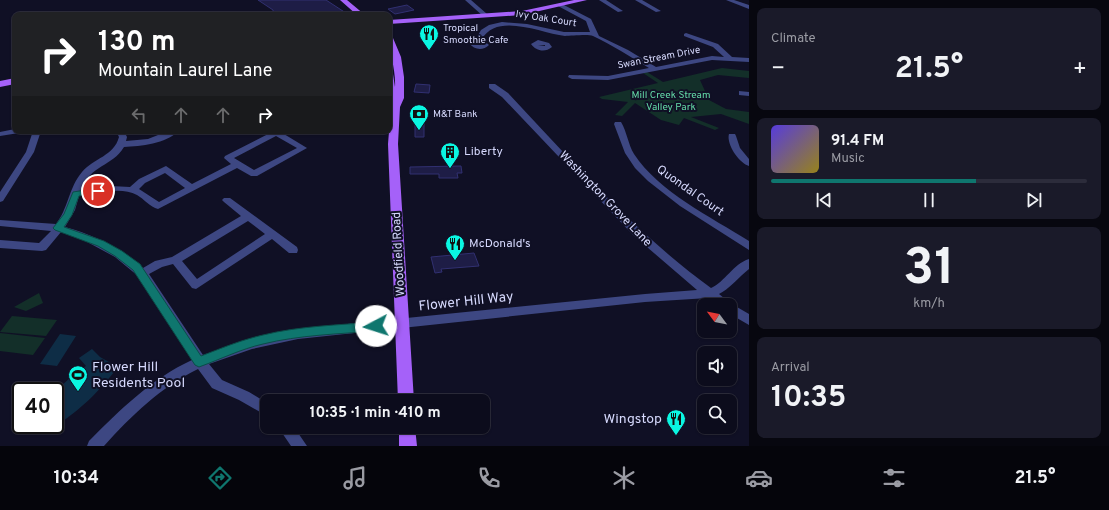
<!DOCTYPE html>
<meta charset="utf-8">
<style>
body{margin:0;font-family:Overpass,sans-serif;background:#1a1a29;color:#f1f3f6;height:100vh;display:flex;flex-direction:column;font-size:15px;white-space:nowrap}
*{box-sizing:border-box;margin:0}
p{font-size:13px;color:#9a9ba3}
.icon{flex:none;width:22px;height:22px;fill:none;stroke:currentColor;stroke-width:2;stroke-linecap:round;stroke-linejoin:round}
.map{position:relative;flex:1;overflow:hidden}
.sheet{display:flex;flex-direction:column;gap:8px;padding:8px;background:#07070f;width:360px}
.sheet>*{flex:none}
.hud{position:absolute;left:12px;top:12px;width:380px;height:122px;border-radius:8px;box-shadow:0 1px 3px #0004,0 0 0 1px #2c2c3b;background:#202124;color:#fff;overflow:hidden}
.needle{width:26px;rotate:302deg}
.buttons{position:absolute;left:697px;top:298px;display:grid;gap:8px}
.buttons a{display:grid;place-items:center;width:40px;height:40px;border-radius:8px;background:#0c0c1c;box-shadow:0 1px 3px #0004,0 0 0 1px #2c2c3b;font-size:20px}
.speed{position:absolute;left:12px;top:382px;display:flex;gap:8px;font-size:20px;font-weight:700;text-align:center}
.speed>*{display:grid;place-content:center;width:52px;height:52px;border-radius:50%;background:#0c0c1c;box-shadow:0 1px 3px #0004,0 0 0 1px #2c2c3b;line-height:1}
.speed .limit{border:2px solid #111;border-radius:6px;background:#fff;color:#111}
.pin{position:absolute;display:grid;place-items:center;width:34px;height:34px;color:#fff;margin:-17px;border:2px solid #fff;border-radius:50%;box-shadow:0 1px 4px #0007}
.me{position:absolute;width:44px;margin:-22px;rotate:265deg;stroke-linejoin:round;filter:drop-shadow(0 0 3px #0008)}
.turn{display:flex;align-items:center;gap:14px;height:84px;padding:0 20px;font-size:18px}
.turn .icon{width:52px;height:52px;stroke-width:2.5}
.turn b{display:block;font-size:28px;line-height:34px}
.lanes{display:flex;align-items:center;height:38px;padding:0 20px;background:#0003;justify-content:center;gap:20px;direction:ltr}
.lanes .off{opacity:.35}
.big{font-size:30px;font-weight:700;line-height:1.1}
.sheet .tile{flex:1;display:flex;flex-direction:column;justify-content:center;gap:6px;min-width:0;padding:0 14px;border-radius:8px;background:#1a1a29}
.sheet .dial{align-items:center;gap:0}
.dial b{font-size:52px;line-height:1}
.song{display:flex;align-items:center;gap:12px}
.cover{width:48px;height:48px;border-radius:6px;background:linear-gradient(135deg,hsl(250 70% 55%),hsl(50 70% 35%))}
.played{height:4px;border-radius:2px;background:linear-gradient(90deg,#0f766e 65%,#2c2c3b 65%)}
.keys{display:flex;justify-content:space-around;direction:ltr}
.heat{display:flex;justify-content:space-between;align-items:center;font-size:22px;direction:ltr}
.trip{position:absolute;left:260px;top:394px;width:230px;height:40px;border-radius:8px;background:#0c0c1c;box-shadow:0 1px 3px #0004,0 0 0 1px #2c2c3b;font-weight:700;line-height:40px;text-align:center}
.menu{display:flex;height:64px;justify-content:space-around;align-items:center;background:#05050b;color:#9a9ba3}
.menu .icon{width:28px;height:28px}
.menu .on{color:#0f766e}
.menu b{font-size:18px;color:#f1f3f6}
main{display:flex;flex:1;min-height:0}
.map>svg:first-child{display:block}
.green{fill:#132f29}
.water{fill:#0e2d46}
.building{fill:#1e1d46;stroke:#313071}
.lines{fill:none;stroke-linecap:round;stroke-linejoin:round}
.minor{fill:#3d4782;fill-rule:evenodd}
.major{fill:#a561f9;fill-rule:evenodd}
.route{fill:#0f766e;stroke:#0a4d48}
.labels{text-anchor:middle;dominant-baseline:central;stroke-width:4;stroke-linejoin:round;paint-order:stroke}
.far-street-label{font-size:10px;fill:#d6d9fd;stroke:#101025}
.far-poi-label{font-size:10px;fill:#d6d9fd;stroke:#101025;text-anchor:start}
.far-park-label{font-size:10px;fill:#64dba8;stroke:#101025}
.poi-label{font-size:12px;fill:#d6d9fd;stroke:#101025;text-anchor:start}
.street-label{font-size:12px;fill:#d6d9fd;stroke:#101025}
.near-street-label{font-size:14px;fill:#d6d9fd;stroke:#101025}
.near-poi-label{font-size:14px;fill:#d6d9fd;stroke:#101025;text-anchor:start}
</style>
<main>
<div class="map">
<svg width="749" height="446" viewBox="0 0 749 446">
<rect width="100%" height="100%" fill="#101025"/>
<path class="green" d="M722,68L749,71V78L718,75L700,80L709,100L726,109L749,112V124L721,114L691,117L719,128L715,130L684,118L679,125L661,120L635,103L622,116L615,115L628,102L602,99L599,97L658,83L643,73L647,72L663,82Z
M39,293L43,303L26,311L14,307Z
M12,316L57,320L46,336L0,332Z
M0,333L45,338L33,355L0,351Z"/>
<path class="water" d="M60,334L76,336L57,366L40,364Z
M92,349L100,357L118,367C97,394 83,407 55,427L51,425H55V392L74,374L86,366L79,358Z"/>
<path class="building" d="M258,0H326L349,15H274L273,10Z
M407,5L414,10L395,14L388,9Z
M416,84L430,85L429,93L414,92Z
M415,124H424V137H415Z
M461,166L462,173H457L458,178H439V174H410V167Z
M474,253L479,266L441,269L442,272L435,273L431,257Z"/>
<g class="lines">
<path class="minor" d="M465,0H471L487,14V16H483Z
M599,0H606L623,11L618,12Z
M635,0H642L661,11L656,12Z
M726,0H734L749,5V9Z
M560,3L591,19L599,36L628,50L656,67L712,56L724,57L713,47L684,36V34L686,33L718,44L732,57L749,58V62L712,60L608,80L572,79L568,77L569,75L608,76L649,68C631,57 612,45 593,36C588,34 571,36 565,36C541,33 497,12 482,39L489,45C483,51 474,50 469,43L476,39L481,30L489,25L502,22L527,24L564,32H590L586,21L558,6L557,5ZM476,43H480L482,45H478Z
M538,40L549,43L552,47C545,53 536,51 531,44ZM538,45H545V46Z
M489,84H495L508,93C572,161 635,233 711,288C725,282 733,264 749,259V269C740,276 728,290 719,294L730,303L749,314V325L730,314V305H717L708,298L645,302L298,339L252,349L209,364L222,380L249,392L267,403V416L239,400L212,388L198,369C161,387 131,416 104,446H87L89,441C121,409 151,379 192,360L138,276L115,257L78,237L61,232L46,250L42,251L0,248V240L39,243L51,231L0,226V220L56,224C68,209 69,187 82,172C94,158 114,156 119,137L116,131H124L127,137L126,141L148,139L168,131H178C166,144 141,146 124,147C112,167 91,164 81,190L111,186L130,187L139,179L166,166L192,184L231,164L224,158L225,156L274,131H279L307,148L257,176H251L237,168L158,209C150,207 144,199 137,195C120,186 97,194 79,196L75,210L65,227C95,235 119,248 143,268L155,261L172,257L241,216L224,202L222,200L224,198H230L297,247L298,250L297,253H289L272,239L196,289L192,288L173,264L162,267L149,274L203,355L252,339L298,329L645,294L697,290L633,235L502,97L489,88ZM276,136L297,148L254,170L234,158ZM165,173L185,188L159,202L139,189L145,183ZM248,221L265,234L197,279L182,261Z
M739,91L749,92V96L739,95Z
M615,122H621C627,132 628,144 634,154C659,192 711,217 749,241V250L680,206L648,181L635,168L625,153L614,124Z
M15,129V131H23L19,133L0,136V132Z
M33,131H41L34,152L3,201L0,202V192L26,152Z
M729,134H735L736,136L740,148L749,159V166C739,163 726,144 729,134Z
M278,427H294L307,446H291Z"/>
<path class="major" d="M340,0H347L365,15H357Z
M574,0H587L522,15L389,24V20L522,11Z
M365,11H371L377,15H367L364,13Z
M389,36L393,38L401,57L404,77V98L400,107L398,144L414,401H398L388,144L391,106L389,102V71L393,74L395,87C396,69 389,53 389,36Z
M15,78V84L0,87V81Z
M399,427H415L417,446H399Z"/>
</g>
<path class="route" d="M98,188L101,189V193L79,196L72,215L64,227L104,241L122,251L140,264L201,356C222,348 241,340 263,335C299,326 339,325 376,322L380,323L382,326L380,329L376,331C339,334 299,335 263,344C241,349 221,359 199,367L195,365L133,270L115,256L98,246L55,230L53,228L64,214L73,192Z"/>
<defs>
<g id="restaurant-pin" transform="scale(1)"><path d="M0 17L-7.5 6A9.5 9.5 0 1 1 7.5 6Z" fill="#0af6e2" stroke="#101025"/><path d="M-5-6h1v4h1v-4h1v4h1v-4h1v5L-1.5 .5V6h-2V.5L-5-1ZM5-6V6H3V1.5H1.5Q1.5-4 5-6Z" fill="#111"/></g>
<g id="bank-pin" transform="scale(1)"><path d="M0 17L-7.5 6A9.5 9.5 0 1 1 7.5 6Z" fill="#0af6e2" stroke="#101025"/><path d="M-6-4H6V4H-6ZM0-2.3a2.3 2.3 0 1 0 0 4.6a2.3 2.3 0 1 0 0-4.6Z" fill="#111"/></g>
<g id="building-pin" transform="scale(1)"><path d="M0 17L-7.5 6A9.5 9.5 0 1 1 7.5 6Z" fill="#0af6e2" stroke="#101025"/><path d="M-4-6H4V6H1V3H-1V6H-4ZM-2.5-4.3h1.7v1.8h-1.7ZM.8-4.3h1.7v1.8H.8ZM-2.5-1h1.7V.8h-1.7ZM.8-1h1.7V.8H.8Z" fill="#111"/></g>
<g id="stadium-pin" transform="scale(1)"><path d="M0 17L-7.5 6A9.5 9.5 0 1 1 7.5 6Z" fill="#0af6e2" stroke="#101025"/><path d="M0-5a6.5 5 0 1 0 0 10a6.5 5 0 1 0 0-10ZM-3.5-1.8h7v3.6h-7Z" fill="#111"/></g>
</defs>
<g fill-rule="evenodd">
<use href="#restaurant-pin" x="429" y="34"/>
<use href="#bank-pin" x="419" y="114"/>
<use href="#building-pin" x="450" y="152"/>
<use href="#restaurant-pin" x="455" y="244"/>
<use href="#stadium-pin" x="78" y="375"/>
<use href="#restaurant-pin" x="676" y="419"/>
</g>
<g class="labels">
<g class="far-street-label">
<text transform="translate(546 19) rotate(9)">Ivy Oak Court</text>
<text transform="translate(659 58) rotate(-11)">Swan Stream Drive</text>
</g>
<g class="far-poi-label">
<text x="443" y="28">Tropical<tspan x="443" dy="12">Smoothie Cafe</tspan></text>
<text x="433" y="114">M&amp;T Bank</text>
</g>
<g class="far-park-label">
<text x="671" y="95">Mill Creek Stream<tspan x="671" dy="12">Valley Park</tspan></text>
</g>
<g class="poi-label">
<text x="464" y="152">Liberty</text>
<text x="469" y="244">McDonald's</text>
</g>
<g class="street-label">
<text transform="translate(690 191) rotate(35)">Quondal Court</text>
<text transform="translate(605 199) rotate(46)">Washington Grove Lane</text>
<text transform="translate(399 254) rotate(-93)">Woodfield Road</text>
</g>
<g class="near-street-label">
<text transform="translate(466 302) rotate(-6)">Flower Hill Way</text>
</g>
<g class="near-poi-label">
<text x="92" y="367">Flower Hill<tspan x="92" dy="16">Residents Pool</tspan></text>
<text x="662" y="419" text-anchor="end">Wingstop</text>
</g>
</g>
</svg>
<div class="buttons">
<a><svg class="needle" viewBox="-14 -14 28 28"><path d="M0-13l5 13h-10z" fill="#e53935"/><path d="M0 13l5-13h-10z" fill="#9a9ba3"/></svg></a>
<a><svg class="icon" aria-label="sound" viewBox="0 0 24 24"><path d="M4 9h4l5-4v14l-5-4H4zM17 9q2 3 0 6"/></svg></a>
<a><svg class="icon" aria-label="search" viewBox="0 0 24 24"><circle cx="10" cy="10" r="6"/><path d="M15 15l6 6"/></svg></a>
</div>
<div class="speed"><div class="limit">40</div></div>
<div class="pin" style="left:98px;top:191px;background:#d93025"><svg class="icon" aria-label="arrive" viewBox="0 0 24 24"><path d="M6 21V4h12l-3 4 3 4H6"/></svg></div>
<svg class="me" style="left:376px;top:326px" viewBox="-20 -20 40 40"><circle r="19" fill="#fff"/><path d="M0-13L10 11 0 6-10 11z" fill="#0f766e"/></svg>
<div class="trip">10:35 · 1 min · 410 m</div>
<div class="hud">
<div class="turn"><svg class="icon" aria-label="right" viewBox="0 0 24 24"><path d="M7 20v-9h11M14 6l5 5-5 5"/></svg><div><b>130 m</b>Mountain Laurel Lane</div></div>
<div class="lanes"><svg class="icon off" aria-label="left" viewBox="0 0 24 24"><path d="M17 20v-9H6M10 6l-5 5 5 5"/></svg><svg class="icon off" aria-label="ahead" viewBox="0 0 24 24"><path d="M12 20V5M6 11l6-6 6 6"/></svg><svg class="icon off" aria-label="ahead" viewBox="0 0 24 24"><path d="M12 20V5M6 11l6-6 6 6"/></svg><svg class="icon" aria-label="right" viewBox="0 0 24 24"><path d="M7 20v-9h11M14 6l5 5-5 5"/></svg></div>
</div>
</div>
<section class="sheet">
<div class="tile"><p>Climate</p>
<div class="heat"><a>−</a><b class="big">21.5°</b><a>+</a></div>
</div>
<div class="tile">
<div class="song"><i class="cover"></i><div><b>91.4 FM</b><p>Music</p></div></div>
<div class="played"></div>
<div class="keys"><svg class="icon" aria-label="previous" viewBox="0 0 24 24"><path d="M18 5L8 12l10 7zM5 5v14"/></svg><svg class="icon" aria-label="pause" viewBox="0 0 24 24"><path d="M8 5v14M16 5v14"/></svg><svg class="icon" aria-label="next" viewBox="0 0 24 24"><path d="M6 5l10 7-10 7zM19 5v14"/></svg></div>
</div>
<div class="tile dial"><b>31</b><p>km/h</p></div>
<div class="tile"><p>Arrival</p><b class="big">10:35</b></div>
</section>
</main>
<nav class="menu">
<b>10:34</b>
<svg class="icon on" aria-label="directions" viewBox="0 0 24 24"><path d="M12 3l9 9-9 9-9-9zM9 14v-3h6M13 9l2 2-2 2"/></svg>
<svg class="icon" aria-label="music" viewBox="0 0 24 24"><path d="M9 18V5l10-2v13"/><circle cx="6" cy="18" r="3"/><circle cx="16" cy="16" r="3"/></svg>
<svg class="icon" aria-label="phone" viewBox="0 0 24 24"><path d="M5 4h4l2 5-3 2q2 4 5 5l2-3 5 2v4C11 20 4 13 5 4z"/></svg>
<svg class="icon" aria-label="climate" viewBox="0 0 24 24"><path d="M12 3v18M4 7l16 10M4 17L20 7"/></svg>
<svg class="icon" aria-label="car" viewBox="0 0 24 24"><path d="M5 17H2v-5l4-1 3-4h7l3 4 3 1v5h-3M9 17h6M6 11h13"/><circle cx="7" cy="17" r="2"/><circle cx="17" cy="17" r="2"/></svg>
<svg class="icon" aria-label="filters" viewBox="0 0 24 24"><path d="M4 7h16M4 17h16"/><circle cx="9" cy="7" r="2"/><circle cx="15" cy="17" r="2"/></svg>
<b>21.5°</b>
</nav>
